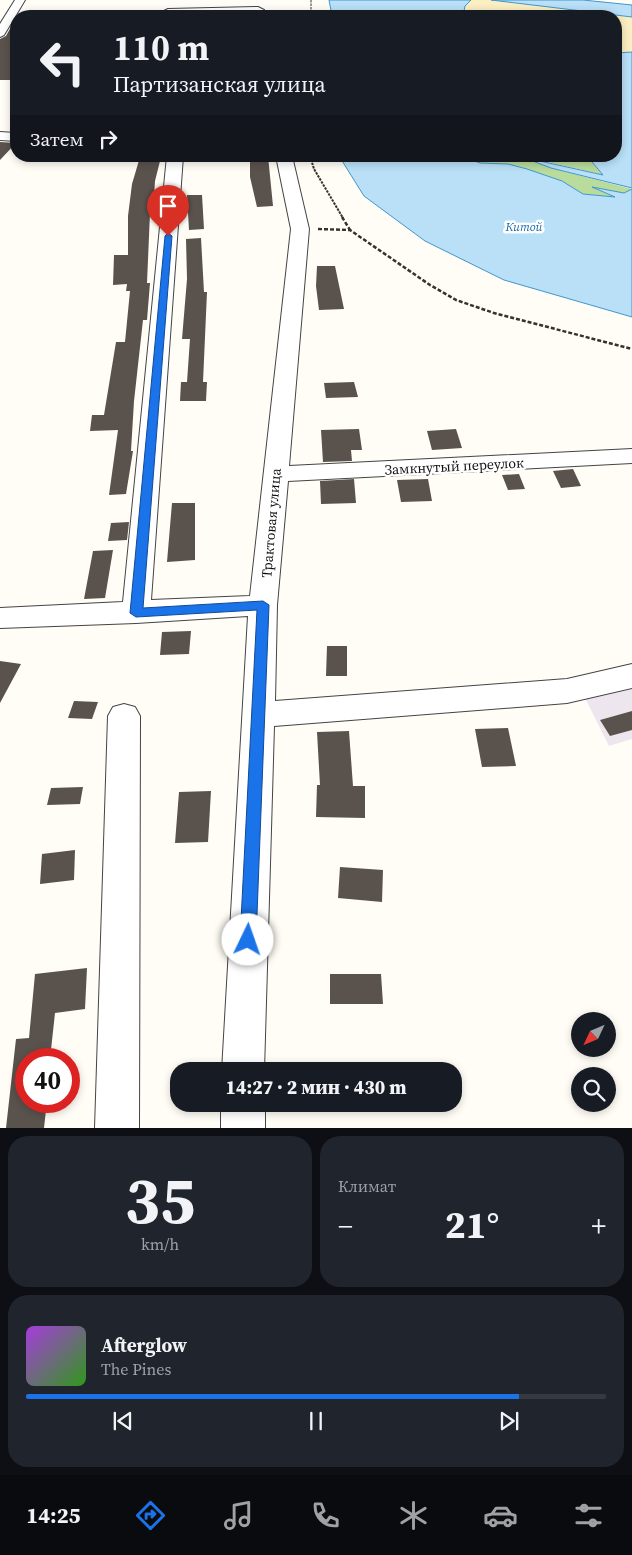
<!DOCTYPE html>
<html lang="ru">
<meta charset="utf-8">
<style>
body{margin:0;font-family:"Source Serif 4",serif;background:#20242c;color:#f1f3f6;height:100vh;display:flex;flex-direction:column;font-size:19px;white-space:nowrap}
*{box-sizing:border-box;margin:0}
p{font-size:16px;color:#9ea1a6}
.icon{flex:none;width:28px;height:28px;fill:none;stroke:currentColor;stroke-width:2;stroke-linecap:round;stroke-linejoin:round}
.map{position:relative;height:1128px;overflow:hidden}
.drawer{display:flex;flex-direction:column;gap:8px;padding:8px;background:#0d0f14;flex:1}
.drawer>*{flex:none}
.guide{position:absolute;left:10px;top:10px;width:612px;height:152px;border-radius:20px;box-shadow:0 2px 8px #0003;background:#171b24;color:#f1f3f6;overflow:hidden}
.needle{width:32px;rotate:226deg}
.buttons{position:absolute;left:571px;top:1012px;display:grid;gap:10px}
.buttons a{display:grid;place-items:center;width:45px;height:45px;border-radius:50%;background:#171b24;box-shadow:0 2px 8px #0003;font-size:25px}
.speed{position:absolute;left:15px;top:1048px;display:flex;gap:10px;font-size:25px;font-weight:700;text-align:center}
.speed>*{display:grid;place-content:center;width:65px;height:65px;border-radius:50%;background:#171b24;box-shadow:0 2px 8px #0003;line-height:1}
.speed .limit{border:8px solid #d22;background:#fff;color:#111}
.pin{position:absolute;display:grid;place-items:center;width:42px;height:42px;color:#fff;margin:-51px -21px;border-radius:50% 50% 50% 0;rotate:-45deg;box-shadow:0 0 5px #0007}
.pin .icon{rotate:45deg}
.me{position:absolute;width:55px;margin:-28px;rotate:3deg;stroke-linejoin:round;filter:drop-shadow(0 0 4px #0008)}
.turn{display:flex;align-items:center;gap:18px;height:105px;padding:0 20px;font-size:22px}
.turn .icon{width:65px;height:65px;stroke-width:2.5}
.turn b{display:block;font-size:35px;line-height:42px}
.then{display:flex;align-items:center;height:48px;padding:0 20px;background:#0003;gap:10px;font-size:19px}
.big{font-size:38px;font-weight:800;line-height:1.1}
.drawer .widget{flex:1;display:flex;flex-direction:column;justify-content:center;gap:8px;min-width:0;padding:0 18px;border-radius:20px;background:#20242c}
.drawer .dial{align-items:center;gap:0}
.dial b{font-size:65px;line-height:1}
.song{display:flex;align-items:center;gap:15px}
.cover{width:60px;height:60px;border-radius:8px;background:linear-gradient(135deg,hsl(280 70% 55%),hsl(110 70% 35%))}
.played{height:5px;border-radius:2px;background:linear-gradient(90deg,#1a73e8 85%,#363941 85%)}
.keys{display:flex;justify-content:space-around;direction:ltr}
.heat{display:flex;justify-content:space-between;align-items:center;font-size:28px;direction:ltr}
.drawer .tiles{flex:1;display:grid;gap:8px;grid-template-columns:1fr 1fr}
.widget:last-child{grid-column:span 2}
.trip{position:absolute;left:170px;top:1062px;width:292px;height:50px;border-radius:20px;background:#171b24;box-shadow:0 2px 8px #0003;font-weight:800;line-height:50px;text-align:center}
.tabs{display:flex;height:80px;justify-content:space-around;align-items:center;background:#090b0e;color:#9ea1a6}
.tabs .icon{width:35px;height:35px}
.tabs .active{color:#1a73e8}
.tabs b{font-size:22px;color:#f1f3f6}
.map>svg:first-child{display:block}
.industrial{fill:#eee6ef}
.forest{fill:#b9dc9c}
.sand{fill:#fbeec1}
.water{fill:#b9e0f7;stroke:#3f96cf}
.building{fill:#5a524d}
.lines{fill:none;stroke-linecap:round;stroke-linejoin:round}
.minor-casing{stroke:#444;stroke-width:2}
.path-far2{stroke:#333;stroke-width:1;stroke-dasharray:2.5 1;stroke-linecap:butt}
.path-far1{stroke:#333;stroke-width:2;stroke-dasharray:2.5 1;stroke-linecap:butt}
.path{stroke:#333;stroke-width:2.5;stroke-dasharray:4 2;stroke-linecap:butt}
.minor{fill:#fff;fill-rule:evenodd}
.route{fill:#1a73e8;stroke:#114b97}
.labels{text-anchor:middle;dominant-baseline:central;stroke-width:5;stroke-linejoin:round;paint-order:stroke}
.far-water-label{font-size:12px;font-style:italic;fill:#1768a6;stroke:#fff}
.street-label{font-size:14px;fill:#111;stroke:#fff}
</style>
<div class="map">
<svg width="632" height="1128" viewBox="0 0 632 1128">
<rect width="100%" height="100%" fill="#fffdf5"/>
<path class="industrial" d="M632,689V739L609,746L585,698Z"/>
<path class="forest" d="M460,156H587L604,175L548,162L551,168L632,189L624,194L596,188L617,197L583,194L562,181L527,169L508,164L480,163Z"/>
<path class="sand" d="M471,0H491L632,17V52L616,53V16H463L465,5Z"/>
<path class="water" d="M329,0H471L465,6L463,16H332Z
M491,0H583L632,5V17Z
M632,52V188L551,168L522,157L603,175L587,156H616V53Z
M339,156H460L480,163L508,164L527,169L562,181L583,194L615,197L592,187L624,193L632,189V317L504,280L425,241L364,196Z"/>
<path class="building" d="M16,18V80H0V39L6,36Z
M0,142L16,143L0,160Z
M250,156H268L273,206L257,207L250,177Z
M140,157H161L155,181L153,213H150L147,283H150L147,320H143L134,401L131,451H133L126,494L109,495L118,430L90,431L92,415H104L116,342H125L130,291H126L127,284L113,285L114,255H128V216L132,184Z
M187,195H202L204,229L189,230Z
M201,238L204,292H207L203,382H207L206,401H180L181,382H187L190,339H182L187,279L186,239Z
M317,266H335L344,309L319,310L316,286Z
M354,382L358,397L326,398L324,383Z
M359,429L362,450H351L352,461L323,462L321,430Z
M456,429L462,448L432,450L427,431Z
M573,469L581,486L561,488L553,471Z
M519,474L525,489L508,490L502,475Z
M354,479L356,503L321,504L320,481Z
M428,479L432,501L401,502L397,480Z
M172,503H195V560L167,562Z
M129,522L127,540L108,541L111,523Z
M113,550L105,598L84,599L93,551Z
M191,631L189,654L160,655L162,632Z
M327,646H347V676H326Z
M0,661L21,664L0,703Z
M74,701L98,702L92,719L68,718Z
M632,711V730L610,736L600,720Z
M508,728L516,766L482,767L475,729Z
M349,731L353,786H365V818L316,817L317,785H320L317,732Z
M83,787L80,804L47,805L51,788Z
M211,791L208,842L175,843L179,792Z
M75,850L74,880L40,884L42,854Z
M340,867L383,870L382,902L338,898Z
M87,968L85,1009L55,1013L50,1059H26V1101H47L44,1128H6L16,1039L29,1038L35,974Z
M330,974H381L383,1004H330Z"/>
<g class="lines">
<g class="minor-casing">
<path id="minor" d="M15,0H25L4,35L0,37V24Z
M258,7L264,10L262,12L168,15L162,12L168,9Z
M0,132L16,133V141L0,140Z
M167,156H183L151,600L250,596L291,229L276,156H292L309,229L289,466L632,449V463L288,481L277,605L275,701L567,679L632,664V688L567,703L274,726L264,1071H222L248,616L136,623L0,628V608L123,602Z
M124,704L135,707L140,716L139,1128H95L108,716L113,707Z
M221,1104H265V1128H221Z"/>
</g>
<path class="path-far2" d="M311,0V16"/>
<path class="path-far1" d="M310,156L314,169L343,218"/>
<path class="path" d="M342,217L350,230
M318,229L350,230L430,285L456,300L494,313L632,349"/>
<use href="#minor" class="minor"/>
</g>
<path class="route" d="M168,233L172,236L143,608L263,601L269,605L256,940L254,945L248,948L242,945L240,940L257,610L136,617L130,613L165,236Z"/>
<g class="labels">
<g class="far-water-label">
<text x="524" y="227">Китой</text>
</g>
<g class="street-label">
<text transform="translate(454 466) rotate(-3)">Замкнутый переулок</text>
<text transform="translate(271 523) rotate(-85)">Трактовая улица</text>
</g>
</g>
</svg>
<div class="buttons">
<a><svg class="needle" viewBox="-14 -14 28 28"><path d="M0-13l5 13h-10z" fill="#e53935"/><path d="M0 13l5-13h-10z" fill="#9ea1a6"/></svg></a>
<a><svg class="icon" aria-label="search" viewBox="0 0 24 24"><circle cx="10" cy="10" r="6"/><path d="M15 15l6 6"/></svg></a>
</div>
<div class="speed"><div class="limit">40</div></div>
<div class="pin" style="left:168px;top:236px;background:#d93025"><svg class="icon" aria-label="arrive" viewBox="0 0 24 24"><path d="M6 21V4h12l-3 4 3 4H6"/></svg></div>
<svg class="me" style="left:248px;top:940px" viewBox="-20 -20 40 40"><circle r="19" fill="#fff"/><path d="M0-13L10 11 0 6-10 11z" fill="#1a73e8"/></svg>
<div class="trip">14:27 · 2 мин · 430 m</div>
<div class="guide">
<div class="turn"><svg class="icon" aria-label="left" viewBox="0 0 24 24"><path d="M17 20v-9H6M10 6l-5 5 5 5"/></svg><div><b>110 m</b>Партизанская улица</div></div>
<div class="then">Затем<svg class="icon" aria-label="right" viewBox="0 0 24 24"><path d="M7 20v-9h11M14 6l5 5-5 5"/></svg></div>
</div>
</div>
<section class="drawer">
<div class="tiles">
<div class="widget dial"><b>35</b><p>km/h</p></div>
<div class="widget"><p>Климат</p>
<div class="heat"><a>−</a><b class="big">21°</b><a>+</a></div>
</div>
<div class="widget">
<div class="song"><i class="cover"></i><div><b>Afterglow</b><p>The Pines</p></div></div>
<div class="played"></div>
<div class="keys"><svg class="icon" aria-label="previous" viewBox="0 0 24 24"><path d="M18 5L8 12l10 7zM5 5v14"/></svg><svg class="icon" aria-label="pause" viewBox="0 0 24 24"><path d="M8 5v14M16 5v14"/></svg><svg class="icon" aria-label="next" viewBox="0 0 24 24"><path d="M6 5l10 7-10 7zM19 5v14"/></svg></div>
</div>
</div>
</section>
<nav class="tabs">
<b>14:25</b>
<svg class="icon active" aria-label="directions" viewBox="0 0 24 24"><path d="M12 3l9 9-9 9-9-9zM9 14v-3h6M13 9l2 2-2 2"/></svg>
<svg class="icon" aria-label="music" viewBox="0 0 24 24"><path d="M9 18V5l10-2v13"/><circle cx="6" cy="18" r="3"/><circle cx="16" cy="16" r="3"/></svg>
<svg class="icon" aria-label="phone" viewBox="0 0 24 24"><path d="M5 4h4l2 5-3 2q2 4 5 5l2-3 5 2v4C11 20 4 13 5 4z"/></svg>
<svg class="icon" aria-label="climate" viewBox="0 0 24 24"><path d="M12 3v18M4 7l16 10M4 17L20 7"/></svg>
<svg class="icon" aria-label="car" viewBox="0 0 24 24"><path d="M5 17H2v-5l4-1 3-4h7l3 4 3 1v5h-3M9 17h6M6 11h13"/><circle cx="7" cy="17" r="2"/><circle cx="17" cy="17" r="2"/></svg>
<svg class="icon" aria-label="filters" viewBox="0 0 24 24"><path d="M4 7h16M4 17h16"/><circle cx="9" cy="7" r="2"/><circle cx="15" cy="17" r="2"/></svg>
</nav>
